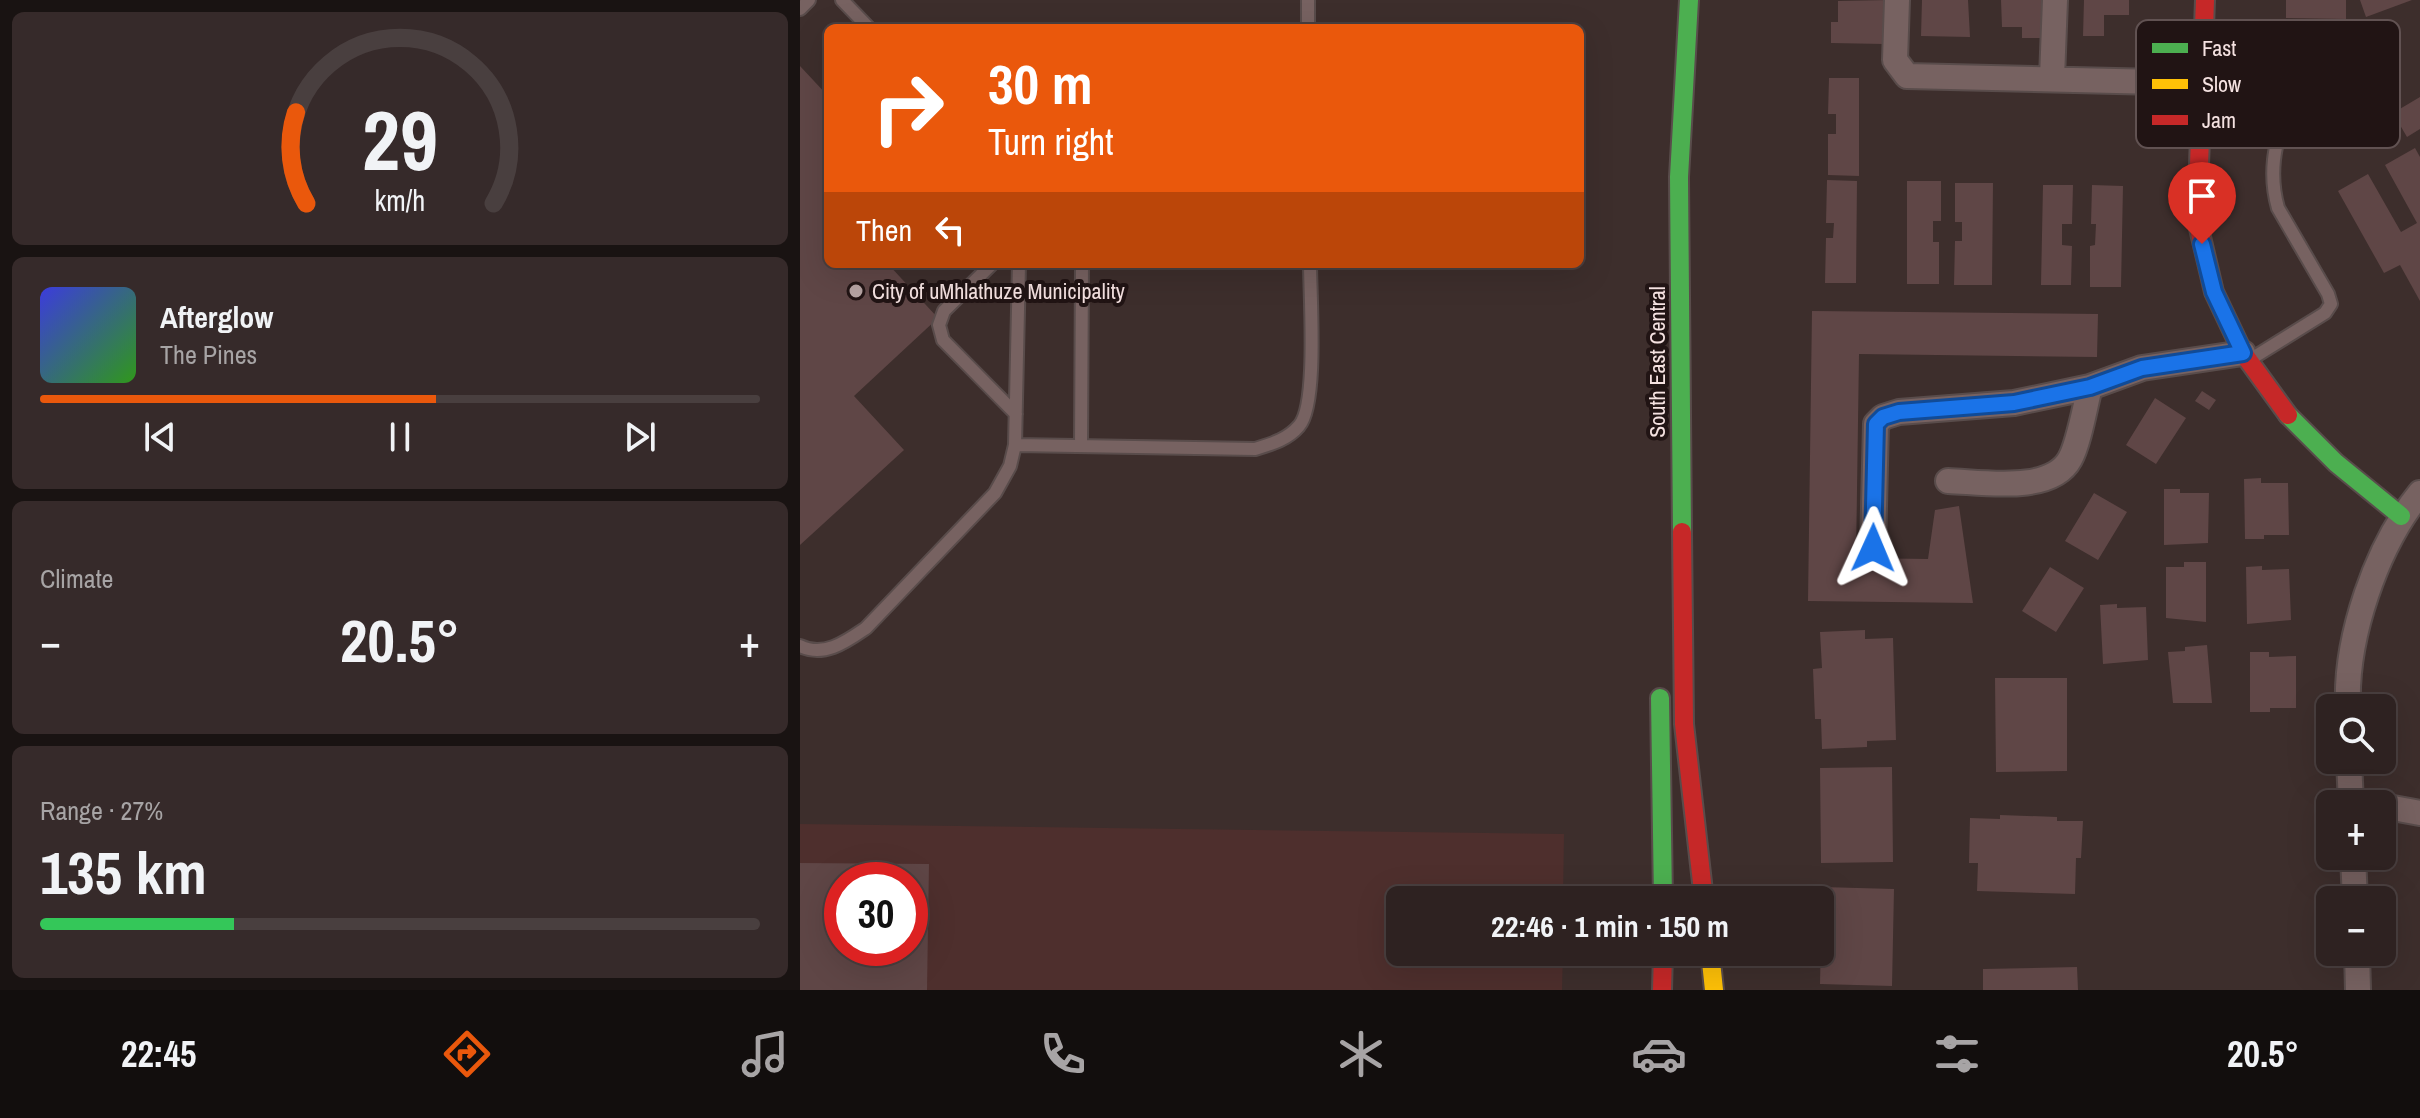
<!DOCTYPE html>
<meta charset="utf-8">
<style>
body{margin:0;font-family:"Archivo Narrow",sans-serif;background:#362a2a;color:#f1f3f6;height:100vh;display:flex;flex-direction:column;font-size:30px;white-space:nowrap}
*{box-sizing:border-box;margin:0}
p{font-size:26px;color:#a7a4a5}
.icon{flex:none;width:44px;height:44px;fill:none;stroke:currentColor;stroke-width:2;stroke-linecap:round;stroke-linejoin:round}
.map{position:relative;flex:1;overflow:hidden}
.sheet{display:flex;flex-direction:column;gap:12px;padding:12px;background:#191312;width:800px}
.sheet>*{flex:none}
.hud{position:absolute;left:24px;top:24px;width:760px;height:244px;border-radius:12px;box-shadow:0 8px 32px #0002,0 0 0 2px #493f3f;background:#ea580c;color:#fff;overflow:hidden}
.buttons{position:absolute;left:1516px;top:694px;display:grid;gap:16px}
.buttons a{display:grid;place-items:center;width:80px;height:80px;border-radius:12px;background:#2e2221;box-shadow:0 8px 32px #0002,0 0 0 2px #493f3f;font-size:40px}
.speed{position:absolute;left:24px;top:862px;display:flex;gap:16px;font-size:40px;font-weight:700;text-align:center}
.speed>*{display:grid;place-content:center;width:104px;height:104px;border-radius:50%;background:#2e2221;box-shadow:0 8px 32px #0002,0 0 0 2px #493f3f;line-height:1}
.speed .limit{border:12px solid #d22;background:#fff;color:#111}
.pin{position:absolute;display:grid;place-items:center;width:68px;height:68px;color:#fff;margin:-82px -34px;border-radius:50% 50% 50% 0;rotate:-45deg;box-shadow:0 0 8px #0007}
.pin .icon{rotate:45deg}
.me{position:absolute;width:88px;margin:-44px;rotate:1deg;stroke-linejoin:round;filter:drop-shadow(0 0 6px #0008)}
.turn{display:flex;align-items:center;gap:28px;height:168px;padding:0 32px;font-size:36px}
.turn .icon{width:104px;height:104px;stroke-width:2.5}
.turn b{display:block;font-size:56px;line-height:68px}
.then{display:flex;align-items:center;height:76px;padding:0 32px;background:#0003;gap:16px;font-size:30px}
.big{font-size:60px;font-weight:800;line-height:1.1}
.sheet .tile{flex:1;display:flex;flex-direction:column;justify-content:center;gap:12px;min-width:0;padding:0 28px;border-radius:12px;background:#362a2a}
.sheet .dial{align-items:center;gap:0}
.dial svg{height:208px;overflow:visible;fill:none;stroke:#493f3f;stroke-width:7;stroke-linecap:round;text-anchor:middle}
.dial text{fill:#f1f3f6;stroke:none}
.song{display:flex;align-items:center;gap:24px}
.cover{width:96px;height:96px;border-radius:12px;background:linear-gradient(135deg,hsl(240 70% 55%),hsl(110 70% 35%))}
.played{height:8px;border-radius:4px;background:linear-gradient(90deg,#ea580c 55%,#493f3f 55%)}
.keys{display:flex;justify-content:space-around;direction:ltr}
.heat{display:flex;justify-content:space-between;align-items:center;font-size:44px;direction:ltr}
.charge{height:12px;border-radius:6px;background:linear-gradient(90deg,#34c759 27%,#493f3f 0)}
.trip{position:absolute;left:586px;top:886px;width:448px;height:80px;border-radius:12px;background:#2e2221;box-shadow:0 8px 32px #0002,0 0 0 2px #493f3f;font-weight:800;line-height:80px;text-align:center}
.tab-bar{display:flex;height:128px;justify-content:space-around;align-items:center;background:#120e0d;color:#a7a4a5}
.tab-bar .icon{width:56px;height:56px}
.tab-bar .current{color:#ea580c}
.tab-bar b{font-size:36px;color:#f1f3f6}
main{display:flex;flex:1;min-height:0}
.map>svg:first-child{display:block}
.built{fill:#4e2f2d;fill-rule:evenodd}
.building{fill:#5f4646;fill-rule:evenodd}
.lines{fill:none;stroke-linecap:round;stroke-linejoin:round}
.lane-casing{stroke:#594c4b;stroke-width:16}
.street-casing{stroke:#594c4b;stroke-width:28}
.fast-casing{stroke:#594c4b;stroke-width:22}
.slow-casing{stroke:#594c4b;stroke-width:22}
.jam-casing{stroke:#594c4b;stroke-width:22}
.lane{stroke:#776261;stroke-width:12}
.street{stroke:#776261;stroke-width:24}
.fast{stroke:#4caf50;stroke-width:18}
.slow{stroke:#ffc107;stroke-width:18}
.jam{stroke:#c62828;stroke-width:18}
.route-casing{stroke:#114b97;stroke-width:20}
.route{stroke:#1a73e8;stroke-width:14}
.poi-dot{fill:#b5a3a2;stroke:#211414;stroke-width:3}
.labels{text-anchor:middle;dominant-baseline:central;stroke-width:8;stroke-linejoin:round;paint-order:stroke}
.poi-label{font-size:22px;fill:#f5e2e1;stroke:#211414;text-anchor:start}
.street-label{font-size:22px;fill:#f5e2e1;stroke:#211414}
.key{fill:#211414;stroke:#615252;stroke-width:2}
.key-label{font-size:22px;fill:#f5e2e1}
</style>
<main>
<section class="sheet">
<div class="tile dial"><svg viewBox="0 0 100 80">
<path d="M14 69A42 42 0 1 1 86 69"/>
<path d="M14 69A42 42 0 0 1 10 34" stroke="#ea580c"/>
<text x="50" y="56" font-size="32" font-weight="700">29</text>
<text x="50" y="72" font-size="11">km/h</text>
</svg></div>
<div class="tile">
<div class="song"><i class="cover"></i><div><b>Afterglow</b><p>The Pines</p></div></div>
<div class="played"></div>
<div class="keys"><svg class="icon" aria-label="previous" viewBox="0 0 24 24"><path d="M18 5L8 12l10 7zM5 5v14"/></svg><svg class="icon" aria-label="pause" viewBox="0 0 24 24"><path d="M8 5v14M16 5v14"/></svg><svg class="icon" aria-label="next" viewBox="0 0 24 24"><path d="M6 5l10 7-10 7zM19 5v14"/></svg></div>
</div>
<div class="tile"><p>Climate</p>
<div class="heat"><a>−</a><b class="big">20.5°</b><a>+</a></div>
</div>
<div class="tile"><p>Range · 27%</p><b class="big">135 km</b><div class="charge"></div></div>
</section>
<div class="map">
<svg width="1620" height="990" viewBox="0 0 1620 990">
<rect width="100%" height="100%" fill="#3d2e2c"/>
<path class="built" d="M0,824L764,834L763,900H600V952H763L762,990H0ZM42,880H110V948H42Z"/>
<path class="building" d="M1090,0V6H1084V44L1031,43V22H1038V1Z
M1122,0H1168L1170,37L1121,36Z
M1201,0H1246V3H1243L1246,38H1222V27H1202Z
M1284,0H1329V15H1304V36H1283Z
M1486,0H1546V19L1486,18Z
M1560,0H1612L1566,17Z
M0,66L28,96V264H88L138,318L54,396L104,450L0,545Z
M1029,78H1059V176L1028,175V134H1036V114H1028Z
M1620,97V129L1607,137L1593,113Z
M1615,148L1620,157V301L1600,265L1584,273L1538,191L1568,174L1601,232L1617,223L1585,165Z
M1027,180L1057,181L1056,283H1025L1026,238H1033L1034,223H1026Z
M1107,181H1141V221H1133V242H1139V284H1107Z
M1155,183H1193L1192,285H1154L1155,241H1162V222H1155Z
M1243,185H1273L1272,224H1262V245L1272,246L1271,285H1241Z
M1292,185L1323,186L1321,287H1290V246L1295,245L1296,224H1291Z
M1012,311L1298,314L1297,357L1059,354L1056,558L1128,559L1135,510L1159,506L1173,603L1008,601Z
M1402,391L1416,400L1409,410L1395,401Z
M1355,398L1386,418L1356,464L1326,445Z
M1461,478V483H1488L1489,535H1464V539H1445L1444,479Z
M1364,489H1380V493H1409L1408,543L1364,545Z
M1294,493L1327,512L1298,560L1265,541Z
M1384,562H1406V622L1366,618V567H1384Z
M1462,566V570L1489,569L1491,620L1447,624L1446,567Z
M1250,567L1284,588L1256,632L1222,611Z
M1317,604V608L1346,607L1348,660L1303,664L1300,605Z
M1065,630V639L1093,638L1096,740L1067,741V747L1022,749L1021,719H1015L1013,669L1022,668L1020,632Z
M1407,645L1412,703H1373L1368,652L1385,651V647Z
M1450,652H1469V657L1496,656V708H1470V712H1450Z
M1195,678H1267V771L1196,772Z
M1092,767L1093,862L1021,863L1020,768Z
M1200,815L1257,817V821H1283L1281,858H1276L1275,894L1177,891L1178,863H1169L1170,818L1200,819Z
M0,863L129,864L127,990H0ZM42,880H110V948H42Z
M1022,887L1094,889L1092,986L1020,984Z
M1277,967L1278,990H1183V969Z"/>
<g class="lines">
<g class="lane-casing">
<path id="lane" d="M42,0L69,28
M508,0V28
M0,9L9,0
M1403,80L1475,81L1485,84L1489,94C1479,135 1466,166 1478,208L1528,294L1531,304L1525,313L1451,359
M192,264L144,311L139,325L143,340L216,414
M215,445L455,449C471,444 487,440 499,426C518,405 510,296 510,264
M281,446L282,264
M0,646C24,658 47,641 66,628L195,493L210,466L215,445L219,264"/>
</g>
<g class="street-casing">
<path id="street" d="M1097,0L1095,60L1107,76L1400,83
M1252,78L1255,0
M1148,481C1182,482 1251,494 1270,459C1279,443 1285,406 1290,387
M1073,548L1076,424L1083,417L1099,412L1214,403L1290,387L1342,368L1443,353
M1548,708C1545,638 1576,547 1620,493
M1549,760L1551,804
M1582,806L1620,813
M1553,856L1555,900
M1557,952L1558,990"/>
</g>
<g class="fast-casing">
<path id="fast" d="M1488,415L1536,463L1601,516
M882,532L879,177L889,0
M860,698L863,900"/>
</g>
<g class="slow-casing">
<path id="slow" d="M910,952L914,990"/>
</g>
<g class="jam-casing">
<path id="jam" d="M1405,0L1397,220L1414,292L1443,353L1488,415
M882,532L884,724L904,900
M862,990L863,952"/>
</g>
<use href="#lane" class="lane"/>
<use href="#street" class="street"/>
<use href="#fast" class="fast"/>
<use href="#slow" class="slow"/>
<use href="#jam" class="jam"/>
</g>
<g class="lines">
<g class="route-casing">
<path id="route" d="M1073,548L1076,424L1083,417L1099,412L1214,403L1290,387L1342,368L1443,353L1414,292L1402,244"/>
</g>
<use href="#route" class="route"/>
</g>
<circle class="poi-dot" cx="56" cy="291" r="8"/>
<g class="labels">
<g class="poi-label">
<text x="72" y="291">City of uMhlathuze Municipality</text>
</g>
<g class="street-label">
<text transform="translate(857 362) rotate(-90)">South East Central</text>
</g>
</g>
<rect x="1336" y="20" width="264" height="128" rx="12" class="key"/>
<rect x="1352" y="43" width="36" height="10" fill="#4caf50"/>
<rect x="1352" y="79" width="36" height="10" fill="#ffc107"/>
<rect x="1352" y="115" width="36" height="10" fill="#c62828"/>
<g class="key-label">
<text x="1402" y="56">Fast</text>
<text x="1402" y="92">Slow</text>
<text x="1402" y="128">Jam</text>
</g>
</svg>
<div class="buttons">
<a><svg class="icon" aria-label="search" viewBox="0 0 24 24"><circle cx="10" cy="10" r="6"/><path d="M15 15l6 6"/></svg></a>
<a>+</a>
<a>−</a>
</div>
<div class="speed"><div class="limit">30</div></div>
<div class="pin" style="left:1402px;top:244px;background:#d93025"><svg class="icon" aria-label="arrive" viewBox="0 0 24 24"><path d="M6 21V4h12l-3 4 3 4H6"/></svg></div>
<svg class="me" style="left:1073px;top:548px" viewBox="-20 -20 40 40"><path d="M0-17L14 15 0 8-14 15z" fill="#1a73e8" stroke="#fff" stroke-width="4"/></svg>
<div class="trip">22:46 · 1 min · 150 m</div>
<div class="hud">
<div class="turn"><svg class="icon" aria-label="right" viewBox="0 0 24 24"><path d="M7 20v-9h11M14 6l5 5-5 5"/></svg><div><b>30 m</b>Turn right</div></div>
<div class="then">Then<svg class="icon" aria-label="left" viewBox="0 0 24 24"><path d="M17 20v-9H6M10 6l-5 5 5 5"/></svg></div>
</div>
</div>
</main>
<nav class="tab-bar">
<b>22:45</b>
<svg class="icon current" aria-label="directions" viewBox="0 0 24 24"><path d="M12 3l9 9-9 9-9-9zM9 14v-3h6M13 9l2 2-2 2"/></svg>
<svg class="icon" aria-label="music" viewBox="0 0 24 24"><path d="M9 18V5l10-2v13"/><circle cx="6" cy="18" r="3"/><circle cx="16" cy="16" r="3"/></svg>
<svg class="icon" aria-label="phone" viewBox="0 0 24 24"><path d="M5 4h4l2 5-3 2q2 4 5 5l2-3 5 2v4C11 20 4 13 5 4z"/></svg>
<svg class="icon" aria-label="climate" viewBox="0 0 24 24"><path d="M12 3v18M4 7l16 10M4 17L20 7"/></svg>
<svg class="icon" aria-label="car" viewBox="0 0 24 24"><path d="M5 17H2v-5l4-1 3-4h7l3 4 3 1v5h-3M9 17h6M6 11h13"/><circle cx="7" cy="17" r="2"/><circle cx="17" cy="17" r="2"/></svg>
<svg class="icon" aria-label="filters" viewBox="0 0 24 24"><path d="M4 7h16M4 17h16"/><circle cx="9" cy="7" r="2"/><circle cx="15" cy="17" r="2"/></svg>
<b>20.5°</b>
</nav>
